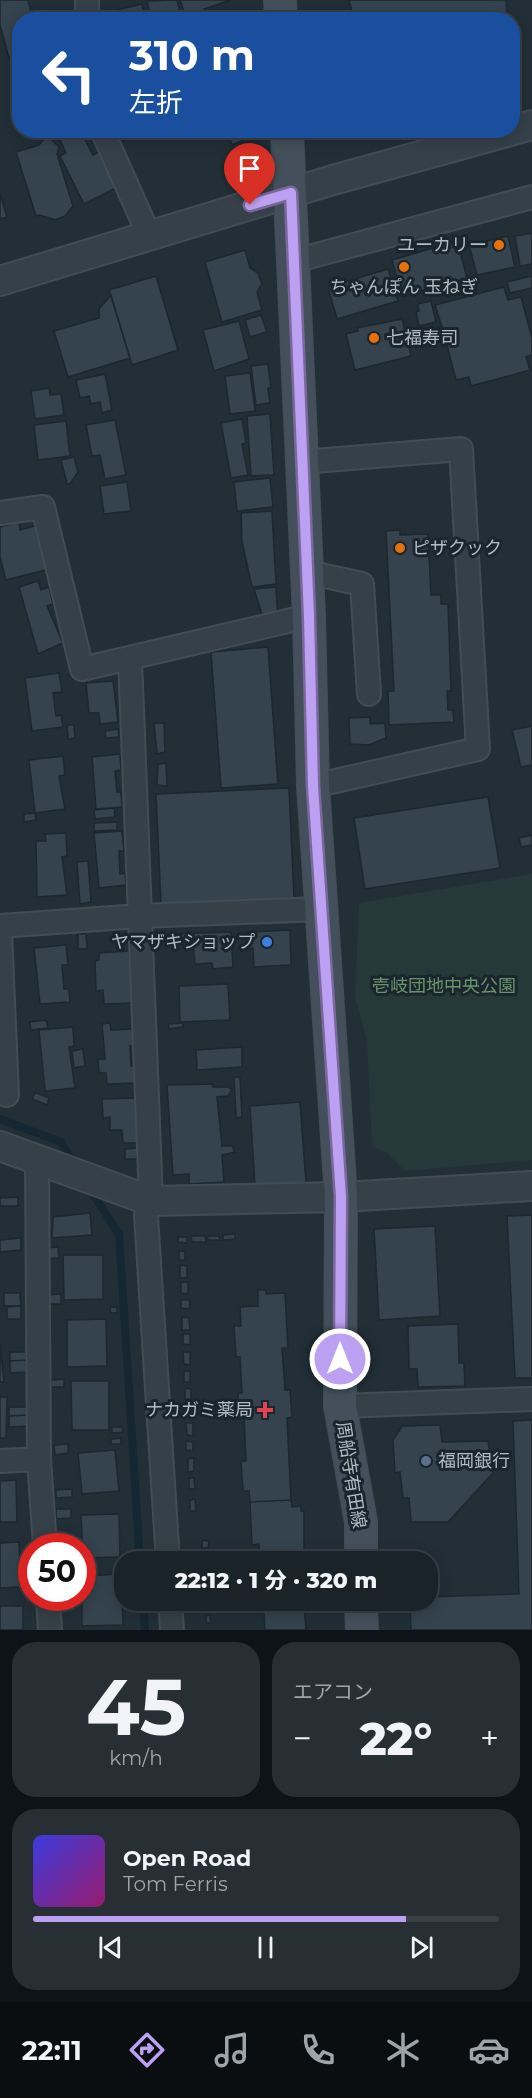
<!DOCTYPE html>
<html lang="ja">
<meta charset="utf-8">
<style>
body{margin:0;font-family:Montserrat,"Noto Sans JP",sans-serif;background:#272f35;color:#f1f3f6;height:100vh;display:flex;flex-direction:column;font-size:22px;white-space:nowrap}
*{box-sizing:border-box;margin:0}
p{font-size:20px;color:#9fa4a8}
.icon{flex:none;width:33px;height:33px;fill:none;stroke:currentColor;stroke-width:2;stroke-linecap:round;stroke-linejoin:round}
.map{position:relative;height:1630px;overflow:hidden}
.panel{display:flex;flex-direction:column;gap:12px;padding:12px;background:#0e1317;flex:1}
.panel>*{flex:none}
.banner{position:absolute;left:12px;top:12px;width:508px;height:126px;border-radius:24px;box-shadow:0 3px 15px #0003,0 0 0 2px #384046;background:#1a4fa0;color:#fff;overflow:hidden}
.speed{position:absolute;left:18px;top:1533px;display:flex;gap:12px;font-size:30px;font-weight:700;text-align:center}
.speed>*{display:grid;place-content:center;width:78px;height:78px;border-radius:50%;background:#1a2329;box-shadow:0 3px 15px #0003,0 0 0 2px #384046;line-height:1}
.speed .limit{border:9px solid #d22;background:#fff;color:#111}
.pin{position:absolute;display:grid;place-items:center;width:51px;height:51px;color:#fff;margin:-62px -26px;border-radius:50% 50% 50% 0;rotate:-45deg;box-shadow:0 0 6px #0007}
.pin .icon{rotate:45deg}
.me{position:absolute;width:66px;margin:-33px;rotate:0deg;stroke-linejoin:round;filter:drop-shadow(0 0 4px #0008)}
.turn{display:flex;align-items:center;gap:21px;height:126px;padding:0 18px;font-size:27px}
.turn .icon{width:78px;height:78px;stroke-width:2.5}
.turn b{display:block;font-size:42px;line-height:51px}
.big{font-size:45px;font-weight:800;line-height:1.1}
.panel .widget{flex:1;display:flex;flex-direction:column;justify-content:center;gap:9px;min-width:0;padding:0 21px;border-radius:24px;background:#272f35}
.panel .dial{align-items:center;gap:0}
.dial b{font-size:78px;line-height:1}
.song{display:flex;align-items:center;gap:18px}
.cover{width:72px;height:72px;border-radius:9px;background:linear-gradient(135deg,hsl(240 70% 55%),hsl(320 70% 35%))}
.played{height:6px;border-radius:3px;background:linear-gradient(90deg,#bca0f2 80%,#384046 80%)}
.keys{display:flex;justify-content:space-around;direction:ltr}
.heat{display:flex;justify-content:space-between;align-items:center;font-size:33px;direction:ltr}
.panel .tiles{flex:1;display:grid;gap:12px;grid-template-columns:1fr 1fr}
.widget:last-child{grid-column:span 2}
.trip{position:absolute;left:114px;top:1551px;width:324px;height:60px;border-radius:24px;background:#1a2329;box-shadow:0 3px 15px #0003,0 0 0 2px #384046;font-weight:800;line-height:60px;text-align:center}
.tabs{display:flex;height:96px;justify-content:space-around;align-items:center;background:#0a0e10;color:#9fa4a8}
.tabs .icon{width:42px;height:42px}
.tabs .on{color:#bca0f2}
.tabs b{font-size:27px;color:#f1f3f6}
.map>svg:first-child{display:block}
.green{fill:#243938}
.lines{fill:none;stroke-linecap:round;stroke-linejoin:round}
.stream{stroke:#162734;stroke-width:8}
.building{fill:#34434e;stroke:#1d272f;stroke-width:1.5}
.minor-casing{stroke:#424c54;stroke-width:26}
.tertiary-casing{stroke:#424c54;stroke-width:32}
.secondary-casing{stroke:#424c54;stroke-width:34}
.minor{stroke:#354048;stroke-width:22}
.tertiary{stroke:#354048;stroke-width:28}
.secondary{stroke:#43505b;stroke-width:32}
.route-casing{stroke:#7a689d;stroke-width:15}
.route{stroke:#bca0f2;stroke-width:10}
.food-dot{fill:#e8710a;stroke:#1b252d;stroke-width:2}
.shop-dot{fill:#3f7fe0;stroke:#1b252d;stroke-width:2}
.health-dot{fill:#e0444e;stroke:#1b252d;stroke-width:2}
.service-dot{fill:#5c6f8a;stroke:#1b252d;stroke-width:2}
.labels{text-anchor:middle;dominant-baseline:central;stroke-width:6;stroke-linejoin:round;paint-order:stroke}
.poi-label{font-size:18px;fill:#b0bbc4;stroke:#1b252d;text-anchor:end}
.park-label{font-size:18px;fill:#68946b;stroke:#1b252d}
.street-label{font-size:18px;fill:#b0bbc4;stroke:#1b252d}
</style>
<div class="map">
<svg width="532" height="1630" viewBox="0 0 532 1630">
<rect width="100%" height="100%" fill="#222f37"/>
<path class="green" d="M532,874V1160L405,1171L386,1152L372,1147L367,1042L355,996L359,903Z"/>
<g class="lines">
<path class="stream" d="M0,1119L61,1142L75,1165
M89,1188L119,1234L140,1562
M143,1600L145,1630"/>
</g>
<path class="building" d="M0,0H28L33,20H20V55L9,58L0,25Z
M177,0L182,20H151L147,1Z
M180,0H231L204,9L207,20H187Z
M349,0H506L507,13L496,17L495,11L467,20H354Z
M142,4L145,20H105L104,13Z
M64,130H80L93,155L99,152L116,188L84,204L60,156L66,153L57,134Z
M227,130H255L256,135L232,145Z
M47,135L59,147L57,154L73,206L65,216L55,220L40,215L36,216L16,152L39,145Z
M0,193L7,217L0,219Z
M532,233V264L520,266L515,236Z
M508,236L515,267L477,275L469,245Z
M457,241L467,278L402,296L392,260Z
M245,250L250,268L258,273L262,284L257,292L262,310L222,322L205,262Z
M388,269L398,301L337,319L328,287Z
M156,276L178,350L132,365L109,290Z
M532,276V288L510,293L507,282Z
M504,287L508,300L521,297L532,338V355L526,357L530,370L471,386L469,377L456,380L446,341L437,343L433,329L442,327L435,305Z
M111,295L130,358L68,377L54,331L99,318V309Z
M431,301L436,322L419,326L416,312L419,311L418,304Z
M261,315L267,332L250,337L245,320Z
M402,319L411,356L355,370L346,334L358,331L357,328Z
M239,321L249,359L214,371L203,330Z
M268,364L271,388H268L270,403L256,405L251,366Z
M250,373L255,411L230,414L225,376Z
M105,374L112,410L102,413L100,402L91,404L89,396L80,398L76,380Z
M49,388L50,395L61,394L64,415L35,419L31,391Z
M270,414L274,475L251,476L247,416Z
M242,419L246,443L242,444L248,475L231,478L221,423Z
M115,420L126,475L105,479L100,455L92,456L86,425Z
M66,421L70,456L38,460L34,425Z
M74,457L78,472L70,484H67L61,460Z
M270,478L273,507L237,511L234,482Z
M127,482L131,511L104,514L100,486Z
M272,511L276,584L252,587L242,542L241,513Z
M19,522L20,530L38,525L49,569L6,580L0,557V527Z
M400,530V535L428,534L431,595H441V604H448L451,691H447L448,710H453L454,722L389,725L388,691H394L386,531Z
M38,581L41,590L49,587L53,604L47,606L63,643L38,654L19,587Z
M276,587L278,619L264,621L254,589Z
M268,647L278,784L221,788L211,652Z
M59,673L62,692L53,693L56,716L61,715L63,727L32,731L25,678Z
M113,681L118,722L100,724L99,713H89L86,683Z
M370,717V724L385,723L386,738L369,745L350,744L349,718Z
M154,723H164L165,752L157,754Z
M67,725H74L75,738L68,739Z
M532,726V765L521,767L512,730Z
M118,729L119,737L106,738L105,731Z
M120,754L121,770L115,771L117,792H121L122,807L96,809L92,757Z
M63,756L65,775L59,776L65,809L35,813L29,760Z
M166,763L167,786L157,785L158,764Z
M289,788L294,898L161,905L156,794Z
M488,797L500,868L365,889L354,818Z
M114,808L115,817L95,819L94,810Z
M35,813L36,820L24,822V814Z
M117,822V830L94,831V823Z
M122,831L124,851H119L120,874L125,873L126,885L99,888L94,833Z
M66,833L67,856L62,857L67,895L37,897L36,841H46L45,834Z
M532,835V845L521,847L519,838Z
M88,861L91,902L80,904L77,862Z
M290,930L291,965L254,967L253,948L248,949L247,932Z
M231,932L233,967L213,969L212,963L195,964L193,943L166,944L167,934Z
M78,934H86L87,949H78Z
M66,945L68,965H62L64,989H69L70,1002L40,1004L34,948Z
M129,951L131,986L136,985L137,1003L104,1004L103,990L96,991L95,961L99,960V953Z
M228,984L230,1020L180,1022L179,986Z
M46,1020L48,1028L31,1030L30,1022Z
M110,1023L111,1030L135,1029L136,1045L130,1046L131,1066H136L137,1083L107,1084L106,1073H99L98,1059H105L102,1024Z
M183,1023V1027L169,1029L168,1024Z
M73,1027L74,1046L69,1047L75,1088L45,1091L39,1030Z
M242,1047V1067L197,1070L196,1050Z
M83,1049L85,1066L74,1068L72,1051Z
M234,1077H240L242,1117L236,1118Z
M213,1084V1087H228L232,1089L228,1096L217,1097L222,1146H232L235,1152L222,1155L224,1182L189,1184V1174L173,1175L167,1085Z
M35,1092L49,1098L47,1105L32,1099Z
M135,1098L138,1143H123L122,1130H110V1117L103,1118L102,1099Z
M300,1102L306,1183L255,1187L250,1106Z
M137,1148V1159H125V1149Z
M18,1197V1206H0V1198Z
M90,1213L92,1235L52,1238L53,1217Z
M532,1215V1378H515L507,1216Z
M435,1226L440,1316L379,1320L374,1229Z
M235,1234V1239L223,1240V1235Z
M191,1236H205L206,1242H192Z
M207,1236H219L220,1240H208Z
M178,1237H187V1243L178,1242Z
M21,1238V1250L0,1252V1240Z
M58,1247L59,1258L46,1259L45,1248Z
M179,1251H185V1260H179Z
M63,1255H103V1299L64,1300Z
M180,1265L187,1266V1278H180Z
M181,1282H188V1294L181,1293Z
M258,1290H266V1294L285,1293L288,1348H282L285,1390H290L292,1417L287,1418L291,1500L250,1502L249,1491H243L241,1461H246L244,1418H239L238,1393H242L240,1357H236L234,1326H241L240,1307L258,1306Z
M4,1293H20L21,1306H4Z
M61,1294V1304H46V1295Z
M181,1300H190L189,1309L181,1308Z
M21,1306V1319H7V1307Z
M110,1307H117V1313H111Z
M182,1317L189,1318L190,1330H182Z
M106,1319L107,1366L67,1367V1320Z
M458,1324L459,1363H464L465,1386L418,1387L417,1369H409L408,1326Z
M183,1334H190V1345L183,1344Z
M0,1343L4,1382H0Z
M10,1352H26V1360L10,1361Z
M183,1352H190V1365L184,1364Z
M26,1360L27,1372L10,1373V1361Z
M184,1371H190V1382H184Z
M64,1379V1387H51V1380Z
M71,1381H109V1430H72Z
M185,1388L191,1389V1399H185Z
M0,1397H7L6,1438H0Z
M191,1406L192,1417L186,1418L185,1407Z
M9,1407H29L28,1415L9,1416Z
M28,1415L29,1426L9,1427V1416Z
M532,1420V1630H411L410,1600H428V1597L519,1594L513,1421Z
M186,1423H193V1436L187,1435Z
M440,1425L442,1442L488,1441L493,1473L448,1522H411L409,1498H403L400,1472L395,1473L393,1440L402,1426Z
M112,1427H122L123,1432L112,1433Z
M121,1438V1444H111V1439Z
M186,1441L193,1442V1451L186,1450Z
M68,1444V1453L55,1455L54,1445Z
M115,1450L119,1491L82,1494L78,1453Z
M194,1458V1471L188,1472V1459Z
M189,1478H194L195,1489H189Z
M16,1480L17,1522H0V1481Z
M72,1489V1497L56,1498V1490Z
M195,1499L196,1511H190V1500Z
M291,1500L292,1507L301,1506V1511H304V1562H260L259,1544L252,1545L250,1502Z
M56,1509H71V1518L56,1519Z
M119,1514L120,1557L83,1558L81,1515Z
M202,1540L209,1541L208,1548H202Z
M19,1542L21,1587L0,1588V1543Z
M193,1550H199V1562H193Z
M117,1566H124V1571L118,1572Z
M121,1574L123,1625L82,1626V1576Z
M204,1600H211V1607L204,1606Z
M258,1600H310V1603H304L306,1630H265L264,1614H258Z
M0,1606H23V1630H0Z
M210,1615L211,1623H206V1616Z"/>
<g class="lines">
<g class="minor-casing">
<path id="minor" d="M87,20V0
M102,130L149,235
M294,261L532,197
M302,462L461,449L478,749L313,786
M0,513L43,507L82,669L309,616
M307,572L362,584L369,694
M130,658L151,1201L146,1215L168,1562
M0,926L140,916L322,909
M0,932L7,1095L0,1093
M37,1160L39,1459L45,1546
M340,1406L532,1399
M0,1461L39,1459
M48,1598L50,1630
M170,1600L172,1630"/>
</g>
<g class="tertiary-casing">
<path id="tertiary" d="M0,281L333,180L532,125
M0,1146L151,1201L341,1197L532,1186"/>
</g>
<g class="secondary-casing">
<path id="secondary" d="M280,0L281,20
M287,130L309,616L313,786L341,1197L340,1406L361,1522V1562
M361,1600L362,1630"/>
</g>
<use href="#minor" class="minor"/>
<use href="#tertiary" class="tertiary"/>
<use href="#secondary" class="secondary"/>
</g>
<g class="lines">
<g class="route-casing">
<path id="route" d="M250,205L291,193L309,616L313,786L341,1197L340,1359"/>
</g>
<use href="#route" class="route"/>
</g>
<g class="food-dot">
<circle cx="499" cy="245" r="6"/>
<circle cx="404" cy="267" r="6"/>
<circle cx="374" cy="338" r="6"/>
<circle cx="400" cy="548" r="6"/>
</g>
<circle class="shop-dot" cx="267" cy="942" r="6"/>
<path class="health-dot" d="M262 1401h6v6h6v6h-6v6h-6v-6h-6v-6h6z"/>
<circle class="service-dot" cx="426" cy="1461" r="6"/>
<g class="labels">
<g class="poi-label">
<text x="487" y="245">ユーカリー</text>
<text x="404" y="287" text-anchor="middle">ちゃんぽん 玉ねぎ</text>
<text x="386" y="338" text-anchor="start">七福寿司</text>
<text x="412" y="548" text-anchor="start">ピザクック</text>
<text x="255" y="942">ヤマザキショップ</text>
<text x="253" y="1410">ナカガミ薬局</text>
<text x="438" y="1461" text-anchor="start">福岡銀行</text>
</g>
<g class="park-label">
<text x="444" y="986">壱岐団地中央公園</text>
</g>
<g class="street-label">
<text transform="translate(351 1475) rotate(81)">周船寺有田線</text>
</g>
</g>
</svg>
<div class="speed"><div class="limit">50</div></div>
<div class="pin" style="left:250px;top:205px;background:#d93025"><svg class="icon" aria-label="arrive" viewBox="0 0 24 24"><path d="M6 21V4h12l-3 4 3 4H6"/></svg></div>
<svg class="me" style="left:340px;top:1359px" viewBox="-20 -20 40 40"><circle r="17" fill="#bca0f2" stroke="#fff" stroke-width="3"/><path d="M0-11L8 9 0 5-8 9z" fill="#fff"/></svg>
<div class="trip">22:12 · 1 分 · 320 m</div>
<div class="banner">
<div class="turn"><svg class="icon" aria-label="left" viewBox="0 0 24 24"><path d="M17 20v-9H6M10 6l-5 5 5 5"/></svg><div><b>310 m</b>左折</div></div>
</div>
</div>
<section class="panel">
<div class="tiles">
<div class="widget dial"><b>45</b><p>km/h</p></div>
<div class="widget"><p>エアコン</p>
<div class="heat"><a>−</a><b class="big">22°</b><a>+</a></div>
</div>
<div class="widget">
<div class="song"><i class="cover"></i><div><b>Open Road</b><p>Tom Ferris</p></div></div>
<div class="played"></div>
<div class="keys"><svg class="icon" aria-label="previous" viewBox="0 0 24 24"><path d="M18 5L8 12l10 7zM5 5v14"/></svg><svg class="icon" aria-label="pause" viewBox="0 0 24 24"><path d="M8 5v14M16 5v14"/></svg><svg class="icon" aria-label="next" viewBox="0 0 24 24"><path d="M6 5l10 7-10 7zM19 5v14"/></svg></div>
</div>
</div>
</section>
<nav class="tabs">
<b>22:11</b>
<svg class="icon on" aria-label="directions" viewBox="0 0 24 24"><path d="M12 3l9 9-9 9-9-9zM9 14v-3h6M13 9l2 2-2 2"/></svg>
<svg class="icon" aria-label="music" viewBox="0 0 24 24"><path d="M9 18V5l10-2v13"/><circle cx="6" cy="18" r="3"/><circle cx="16" cy="16" r="3"/></svg>
<svg class="icon" aria-label="phone" viewBox="0 0 24 24"><path d="M5 4h4l2 5-3 2q2 4 5 5l2-3 5 2v4C11 20 4 13 5 4z"/></svg>
<svg class="icon" aria-label="climate" viewBox="0 0 24 24"><path d="M12 3v18M4 7l16 10M4 17L20 7"/></svg>
<svg class="icon" aria-label="car" viewBox="0 0 24 24"><path d="M5 17H2v-5l4-1 3-4h7l3 4 3 1v5h-3M9 17h6M6 11h13"/><circle cx="7" cy="17" r="2"/><circle cx="17" cy="17" r="2"/></svg>
</nav>
